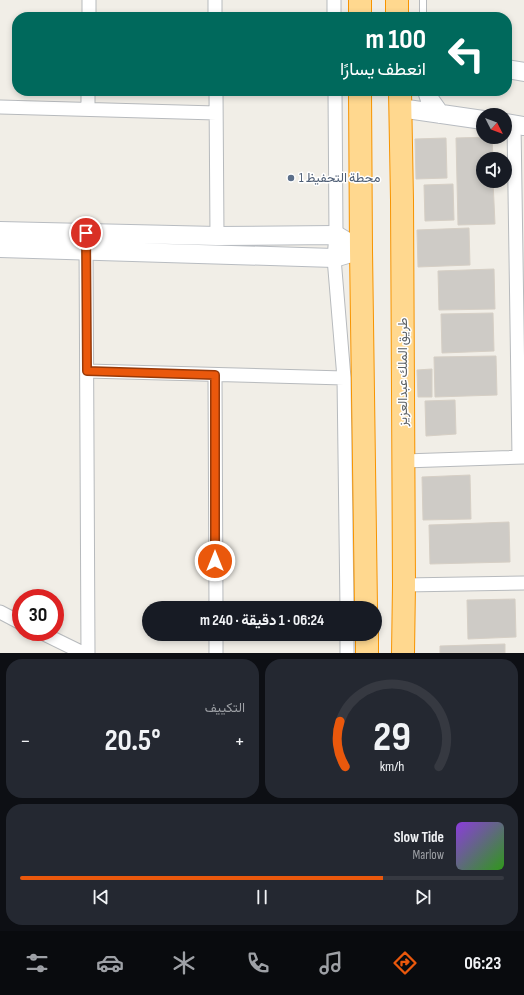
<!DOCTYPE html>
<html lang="ar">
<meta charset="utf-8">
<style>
body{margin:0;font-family:"Sofia Sans Condensed",Vazirmatn,sans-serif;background:#242831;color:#f1f3f6;direction:rtl;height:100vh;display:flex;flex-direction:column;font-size:15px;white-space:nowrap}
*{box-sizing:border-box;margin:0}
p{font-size:13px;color:#9ea1a6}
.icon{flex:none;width:22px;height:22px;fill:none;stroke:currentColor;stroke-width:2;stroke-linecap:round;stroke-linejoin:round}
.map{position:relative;height:653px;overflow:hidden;direction:ltr}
.panel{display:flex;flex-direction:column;gap:6px;padding:6px;background:#0d0f14;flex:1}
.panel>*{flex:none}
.hud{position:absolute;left:12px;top:12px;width:500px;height:84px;border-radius:16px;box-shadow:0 2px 6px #0003;direction:rtl;background:#00695c;color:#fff;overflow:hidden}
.needle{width:26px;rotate:132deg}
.fabs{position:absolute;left:476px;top:108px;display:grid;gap:8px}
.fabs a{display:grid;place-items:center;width:36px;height:36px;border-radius:50%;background:#171b24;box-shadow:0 2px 6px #0003;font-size:20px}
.speed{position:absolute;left:12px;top:589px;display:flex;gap:8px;font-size:20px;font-weight:700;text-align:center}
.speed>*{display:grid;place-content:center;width:52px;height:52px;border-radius:50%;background:#171b24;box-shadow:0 2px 6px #0003;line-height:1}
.speed .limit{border:6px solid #d22;background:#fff;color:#111}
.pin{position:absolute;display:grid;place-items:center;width:34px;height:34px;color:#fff;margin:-17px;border:2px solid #fff;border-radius:50%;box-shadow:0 1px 4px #0007}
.me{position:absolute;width:44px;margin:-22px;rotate:0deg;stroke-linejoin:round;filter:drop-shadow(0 0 3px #0008)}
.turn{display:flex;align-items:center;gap:14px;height:84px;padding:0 20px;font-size:18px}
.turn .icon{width:52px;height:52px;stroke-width:2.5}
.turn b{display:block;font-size:28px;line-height:34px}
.big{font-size:30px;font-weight:700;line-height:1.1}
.panel .card{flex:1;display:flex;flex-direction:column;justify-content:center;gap:6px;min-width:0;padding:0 14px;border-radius:16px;background:#242831}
.panel .dial{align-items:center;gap:0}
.dial svg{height:104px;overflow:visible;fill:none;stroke:#363941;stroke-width:7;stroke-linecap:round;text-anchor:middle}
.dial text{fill:#f1f3f6;stroke:none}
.song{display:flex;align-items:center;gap:12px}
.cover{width:48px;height:48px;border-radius:6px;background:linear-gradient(135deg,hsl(270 70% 55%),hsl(110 70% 35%))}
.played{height:4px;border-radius:2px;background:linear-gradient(90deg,#ea580c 75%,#363941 75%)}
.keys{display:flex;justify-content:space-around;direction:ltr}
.heat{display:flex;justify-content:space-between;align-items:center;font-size:22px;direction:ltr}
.panel .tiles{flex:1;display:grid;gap:6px;grid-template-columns:1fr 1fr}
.card:last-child{grid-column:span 2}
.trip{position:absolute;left:142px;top:601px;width:240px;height:40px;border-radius:20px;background:#171b24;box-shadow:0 2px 6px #0003;font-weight:700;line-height:40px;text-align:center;direction:rtl}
.dock{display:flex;height:64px;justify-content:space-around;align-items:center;background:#090b0e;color:#9ea1a6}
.dock .icon{width:28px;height:28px}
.dock .selected{color:#ea580c}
.dock b{font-size:18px;color:#f1f3f6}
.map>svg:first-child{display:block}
.building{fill:#cecbc6;stroke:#d6cfc5}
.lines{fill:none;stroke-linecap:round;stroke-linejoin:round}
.lane-casing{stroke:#b7babd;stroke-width:8}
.street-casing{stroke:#b7babd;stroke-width:15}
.secondary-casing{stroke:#b8bcc1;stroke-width:20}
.highway-casing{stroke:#f79400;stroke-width:24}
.lane{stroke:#fff;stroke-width:6}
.street{stroke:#fff;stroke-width:13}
.secondary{stroke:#fff;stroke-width:18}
.highway{stroke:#ffd88f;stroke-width:22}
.route-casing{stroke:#983908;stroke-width:10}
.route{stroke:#ea580c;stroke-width:7}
.service-dot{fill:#5c6f8a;stroke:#fff;stroke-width:1.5}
.labels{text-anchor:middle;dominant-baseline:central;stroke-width:3;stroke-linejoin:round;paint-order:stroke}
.service-label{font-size:13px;fill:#4e5e75;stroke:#fff;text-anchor:start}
.street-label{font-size:13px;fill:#5e6367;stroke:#fff}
</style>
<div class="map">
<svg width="524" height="653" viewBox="0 0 524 653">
<rect width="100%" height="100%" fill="#f1eee7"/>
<path class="building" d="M492,137L493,159H483V181H493L495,224L458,225L456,138Z
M446,138L447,178L416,179L415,139Z
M453,184L454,220L425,221L424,185Z
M469,228L470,265L418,267L417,230Z
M494,269L495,309L439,310L438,271Z
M493,313L494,351L442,353L441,314Z
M496,356L497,395L435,397L434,357Z
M432,369V397H418L417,370Z
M455,400L456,434L426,436L425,401Z
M470,475L471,519L423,520L422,477Z
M509,522L510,562L430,564L429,525Z
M515,599L516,637L468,639L467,600Z
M505,644V653H440V646Z"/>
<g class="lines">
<g class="lane-casing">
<path id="lane" d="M423,0V17"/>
</g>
<g class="street-casing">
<path id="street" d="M215,0V17
M334,0V17
M89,17V0
M216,91L217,236
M335,91L336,235L334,258L344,378L347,608
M0,107L216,113
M88,109V91
M514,124L519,457
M86,243L88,653
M87,371L344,378
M215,375L216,608
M404,461L524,457
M404,585L524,583
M0,612L21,623
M40,632L83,653
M216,634V653
M347,634V653"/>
</g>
<g class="secondary-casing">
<path id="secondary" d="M507,69L524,72
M427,91L430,100L440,114
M400,108L483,120
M505,123L524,126
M0,231L217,236L336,235L361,250
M0,248L334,258L361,250"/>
</g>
<g class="highway-casing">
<path id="highway" d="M360,0V17
M397,0V17
M360,91L361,250L366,608
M400,91L402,200L404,585L403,653
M367,634V653"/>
</g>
<use href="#lane" class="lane"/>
<use href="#street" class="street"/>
<use href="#secondary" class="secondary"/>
<use href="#highway" class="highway"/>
</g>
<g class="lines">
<g class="route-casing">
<path id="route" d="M86,233L87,371L215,375V561"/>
</g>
<use href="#route" class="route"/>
</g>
<circle class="service-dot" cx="291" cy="178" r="4"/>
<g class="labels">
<g class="service-label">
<text x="299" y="178">محطة التحفيظ 1</text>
</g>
<g class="street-label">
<text transform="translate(403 372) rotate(-90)">طريق الملك عبدالعزيز</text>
</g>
</g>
</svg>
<div class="fabs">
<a><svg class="needle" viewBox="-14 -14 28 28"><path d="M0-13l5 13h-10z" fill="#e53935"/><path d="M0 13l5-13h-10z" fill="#9ea1a6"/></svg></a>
<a><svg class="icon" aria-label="sound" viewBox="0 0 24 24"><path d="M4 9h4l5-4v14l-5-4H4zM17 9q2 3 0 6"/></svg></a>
</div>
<div class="speed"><div class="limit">30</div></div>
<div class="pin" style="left:86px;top:233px;background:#d93025"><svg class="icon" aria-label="arrive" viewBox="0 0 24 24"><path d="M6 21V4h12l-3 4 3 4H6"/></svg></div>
<svg class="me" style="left:215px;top:561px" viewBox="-20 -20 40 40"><circle r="17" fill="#ea580c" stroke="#fff" stroke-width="3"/><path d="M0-11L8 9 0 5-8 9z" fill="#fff"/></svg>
<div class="trip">06:24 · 1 دقيقة · 240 m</div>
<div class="hud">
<div class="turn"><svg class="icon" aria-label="left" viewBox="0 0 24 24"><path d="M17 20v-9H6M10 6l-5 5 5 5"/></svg><div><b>100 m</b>انعطف يسارًا</div></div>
</div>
</div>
<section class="panel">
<div class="tiles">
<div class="card dial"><svg viewBox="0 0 100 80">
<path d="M14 69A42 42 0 1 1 86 69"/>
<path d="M14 69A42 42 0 0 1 10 34" stroke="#ea580c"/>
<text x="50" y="56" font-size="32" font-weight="700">29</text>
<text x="50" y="72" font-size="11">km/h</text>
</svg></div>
<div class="card"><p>التكييف</p>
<div class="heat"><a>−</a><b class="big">20.5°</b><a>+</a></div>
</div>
<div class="card">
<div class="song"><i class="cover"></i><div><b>Slow Tide</b><p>Marlow</p></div></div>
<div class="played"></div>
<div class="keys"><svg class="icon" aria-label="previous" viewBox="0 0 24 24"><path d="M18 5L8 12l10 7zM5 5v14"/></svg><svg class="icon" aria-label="pause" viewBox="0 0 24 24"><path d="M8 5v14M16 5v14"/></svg><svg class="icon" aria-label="next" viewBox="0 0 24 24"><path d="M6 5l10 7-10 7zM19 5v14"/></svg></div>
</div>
</div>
</section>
<nav class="dock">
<b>06:23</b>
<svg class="icon selected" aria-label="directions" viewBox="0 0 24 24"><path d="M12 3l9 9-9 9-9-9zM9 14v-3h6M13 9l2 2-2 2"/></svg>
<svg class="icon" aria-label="music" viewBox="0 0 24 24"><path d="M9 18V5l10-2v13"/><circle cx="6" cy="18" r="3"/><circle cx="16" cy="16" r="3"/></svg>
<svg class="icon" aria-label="phone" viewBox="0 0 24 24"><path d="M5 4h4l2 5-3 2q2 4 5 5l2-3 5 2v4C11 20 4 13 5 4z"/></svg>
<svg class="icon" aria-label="climate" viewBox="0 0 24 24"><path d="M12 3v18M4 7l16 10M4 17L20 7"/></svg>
<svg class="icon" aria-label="car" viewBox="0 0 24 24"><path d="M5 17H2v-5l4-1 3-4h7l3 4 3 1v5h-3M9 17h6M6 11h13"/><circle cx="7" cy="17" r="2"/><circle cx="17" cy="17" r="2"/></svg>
<svg class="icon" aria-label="filters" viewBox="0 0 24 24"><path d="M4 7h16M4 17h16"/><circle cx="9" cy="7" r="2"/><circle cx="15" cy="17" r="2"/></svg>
</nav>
